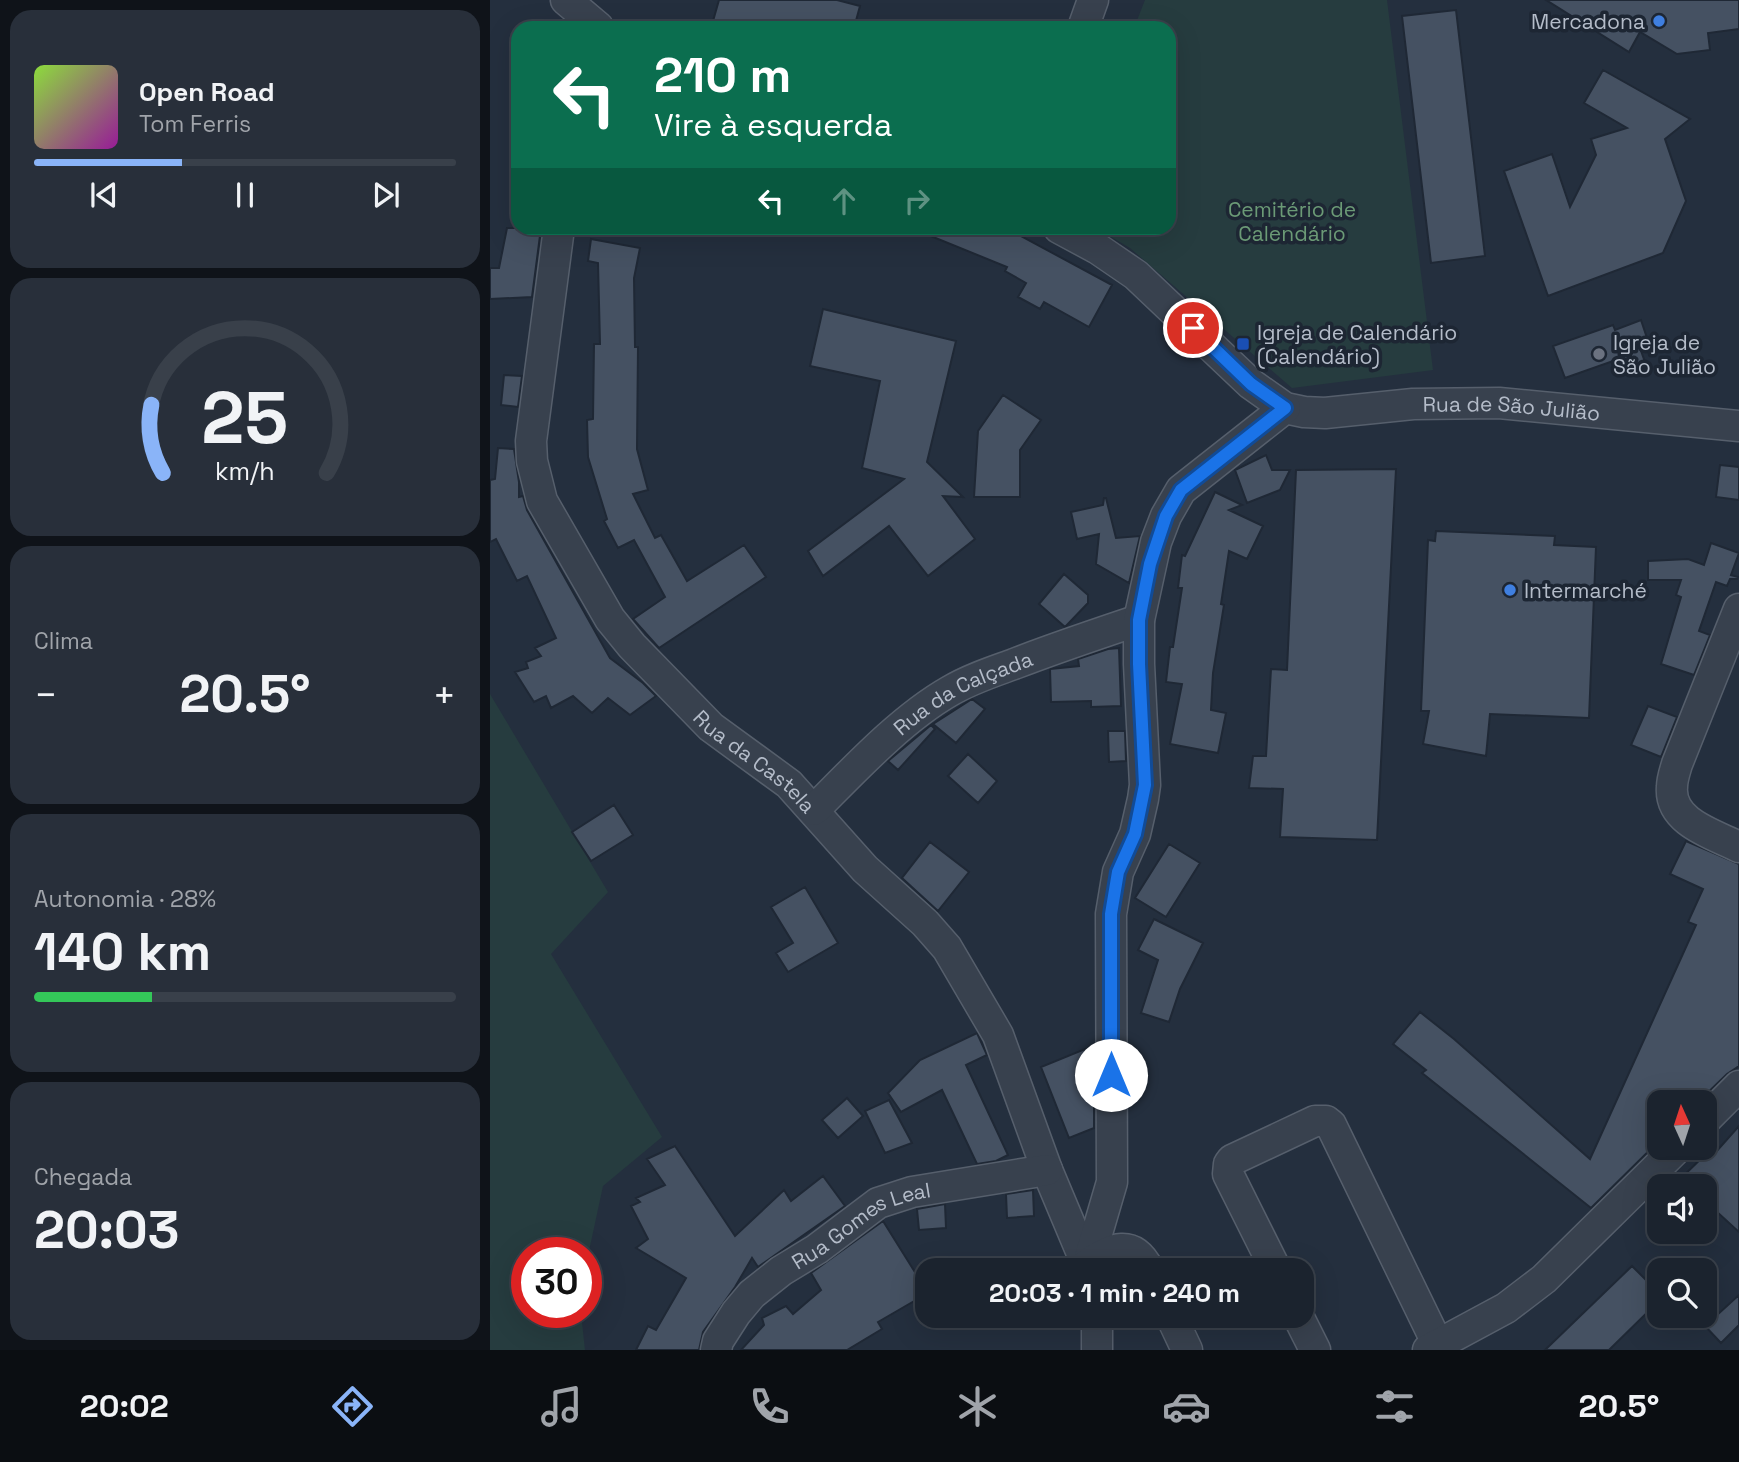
<!DOCTYPE html>
<html lang="pt">
<meta charset="utf-8">
<style>
body{margin:0;font-family:"Space Grotesk",sans-serif;background:#282f3a;color:#f1f3f6;height:100vh;display:flex;flex-direction:column;font-size:26px;white-space:nowrap}
*{box-sizing:border-box;margin:0}
p{font-size:23px;color:#a0a4aa}
.icon{flex:none;width:38px;height:38px;fill:none;stroke:currentColor;stroke-width:2;stroke-linecap:round;stroke-linejoin:round}
.map{position:relative;flex:1;overflow:hidden}
.sheet{display:flex;flex-direction:column;gap:10px;padding:10px;background:#0f1319;width:490px}
.sheet>*{flex:none}
.banner{position:absolute;left:21px;top:21px;width:665px;height:214px;border-radius:21px;box-shadow:0 7px 28px #0002,0 0 0 2px #39404a;background:#0b6e4f;color:#fff;overflow:hidden}
.needle{width:46px;rotate:357deg}
.controls{position:absolute;left:1157px;top:1090px;display:grid;gap:14px}
.controls a{display:grid;place-items:center;width:70px;height:70px;border-radius:14px;background:#1b232e;box-shadow:0 7px 28px #0002,0 0 0 2px #39404a;font-size:35px}
.speed{position:absolute;left:21px;top:1237px;display:flex;gap:14px;font-size:35px;font-weight:700;text-align:center}
.speed>*{display:grid;place-content:center;width:91px;height:91px;border-radius:50%;background:#1b232e;box-shadow:0 7px 28px #0002,0 0 0 2px #39404a;line-height:1}
.speed .limit{border:10px solid #d22;background:#fff;color:#111}
.pin{position:absolute;display:grid;place-items:center;width:60px;height:60px;color:#fff;margin:-30px;border:4px solid #fff;border-radius:50%;box-shadow:0 2px 7px #0007}
.me{position:absolute;width:77px;margin:-38px;rotate:0deg;stroke-linejoin:round;filter:drop-shadow(0 0 5px #0008)}
.turn{display:flex;align-items:center;gap:24px;height:147px;padding:0 28px;font-size:32px}
.turn .icon{width:91px;height:91px;stroke-width:2.5}
.turn b{display:block;font-size:49px;line-height:60px}
.lanes{display:flex;align-items:center;height:66px;padding:0 28px;background:#0003;justify-content:center;gap:35px;direction:ltr}
.lanes .off{opacity:.35}
.big{font-size:52px;font-weight:700;line-height:1.1}
.sheet .tile{flex:1;display:flex;flex-direction:column;justify-content:center;gap:10px;min-width:0;padding:0 24px;border-radius:21px;background:#282f3a}
.sheet .dial{align-items:center;gap:0}
.dial svg{height:182px;overflow:visible;fill:none;stroke:#39404a;stroke-width:7;stroke-linecap:round;text-anchor:middle}
.dial text{fill:#f1f3f6;stroke:none}
.song{display:flex;align-items:center;gap:21px}
.cover{width:84px;height:84px;border-radius:10px;background:linear-gradient(135deg,hsl(90 70% 55%),hsl(300 70% 35%))}
.played{height:7px;border-radius:4px;background:linear-gradient(90deg,#8ab4f8 35%,#39404a 35%)}
.keys{display:flex;justify-content:space-around;direction:ltr}
.heat{display:flex;justify-content:space-between;align-items:center;font-size:38px;direction:ltr}
.charge{height:10px;border-radius:5px;background:linear-gradient(90deg,#34c759 28%,#39404a 0)}
.trip{position:absolute;left:425px;top:1258px;width:399px;height:70px;border-radius:21px;background:#1b232e;box-shadow:0 7px 28px #0002,0 0 0 2px #39404a;font-weight:700;line-height:70px;text-align:center}
.dock{display:flex;height:112px;justify-content:space-around;align-items:center;background:#0b0e12;color:#a0a4aa}
.dock .icon{width:49px;height:49px}
.dock .current{color:#8ab4f8}
.dock b{font-size:32px;color:#f1f3f6}
main{display:flex;flex:1;min-height:0}
.map>svg:first-child{display:block}
.green{fill:#263c3f}
.building{fill:#455162;stroke:#1f2835;stroke-width:2}
.lines{fill:none;stroke-linecap:round;stroke-linejoin:round}
.minor-casing{stroke:#565f6c;stroke-width:33}
.minor{stroke:#38414e;stroke-width:30}
.route-casing{stroke:#114b97;stroke-width:18}
.route{stroke:#1a73e8;stroke-width:12}
.shop-dot{fill:#3f7fe0;stroke:#1d2633;stroke-width:2.5}
.transit-dot{fill:#1a4fb4;stroke:#1d2633;stroke-width:2.5}
.worship-dot{fill:#6b7280;stroke:#1d2633;stroke-width:2.5}
.labels{text-anchor:middle;dominant-baseline:central;stroke-width:7;stroke-linejoin:round;paint-order:stroke}
.poi-label{font-size:21px;fill:#b4bcc9;stroke:#1d2633;text-anchor:start}
.park-label{font-size:21px;fill:#6b9a76;stroke:#1d2633}
.street-label{font-size:21px;fill:#b4bcc9;stroke:#1d2633}
</style>
<main>
<section class="sheet">
<div class="tile">
<div class="song"><i class="cover"></i><div><b>Open Road</b><p>Tom Ferris</p></div></div>
<div class="played"></div>
<div class="keys"><svg class="icon" aria-label="previous" viewBox="0 0 24 24"><path d="M18 5L8 12l10 7zM5 5v14"/></svg><svg class="icon" aria-label="pause" viewBox="0 0 24 24"><path d="M8 5v14M16 5v14"/></svg><svg class="icon" aria-label="next" viewBox="0 0 24 24"><path d="M6 5l10 7-10 7zM19 5v14"/></svg></div>
</div>
<div class="tile dial"><svg viewBox="0 0 100 80">
<path d="M14 69A42 42 0 1 1 86 69"/>
<path d="M14 69A42 42 0 0 1 9 39" stroke="#8ab4f8"/>
<text x="50" y="56" font-size="32" font-weight="700">25</text>
<text x="50" y="72" font-size="11">km/h</text>
</svg></div>
<div class="tile"><p>Clima</p>
<div class="heat"><a>−</a><b class="big">20.5°</b><a>+</a></div>
</div>
<div class="tile"><p>Autonomia · 28%</p><b class="big">140 km</b><div class="charge"></div></div>
<div class="tile"><p>Chegada</p><b class="big">20:03</b></div>
</section>
<div class="map">
<svg width="1249" height="1350" viewBox="0 0 1249 1350">
<rect width="100%" height="100%" fill="#242f3e"/>
<path class="green" d="M655,0H897L943,370L802,388L640,248L606,228H679V28H644Z
M0,694L118,892L61,954L172,1137L113,1186L96,1265V1253H37V1312L91,1313L95,1350H0Z"/>
<path class="building" d="M229,0H347L370,6L364,28H221Z
M1056,0H1249V29L1218,33L1220,50L1187,54L1150,32L1139,52Z
M966,10L995,256L941,263L912,16Z
M1113,70L1200,119L1175,139L1196,201L1173,253L1058,296L1014,171L1062,154L1080,207L1106,155L1101,139L1137,128L1094,103Z
M17,228H51L42,297L0,299V268H9Z
M421,228H516L622,285L599,327L554,302L550,309L528,297L536,283L515,271L517,267Z
M101,239L150,248L144,278L145,347H148L147,449L158,490L143,494L165,538L171,535L197,581L254,545L276,577L169,648L143,619L175,597L144,540L128,548L114,521L117,519L98,457L97,420L103,419L104,344H110L108,263L98,261Z
M333,309L466,341L437,462L473,497L453,496L485,539L438,576L399,526L333,576L318,551L414,479L372,468L390,381L320,366Z
M1151,320L1159,344L1150,348L1155,362L1127,372L1123,361L1075,378L1063,346L1123,325L1125,330Z
M14,375L32,376L28,407L11,405Z
M513,395L551,420L530,450V497H484L488,431Z
M8,448L24,449L29,482V497L33,496L37,510L120,658L153,683L166,696L140,715L118,698L102,713L83,696L61,708L56,696L44,702L25,672L38,668L36,662L51,656L45,648L66,638L37,576L27,581L6,539L0,542V480L5,479Z
M776,455L782,470H800L790,490L757,503L745,470Z
M1230,465L1249,467V500L1226,497Z
M906,469L887,840L790,837L793,789L759,788L763,756H776L781,669L797,670L806,470Z
M725,492L752,505L739,510L773,526L757,559L739,551L731,604L734,605L723,673L721,710L736,713L728,753L680,744L692,684L676,682L680,647H683L692,588H688L692,555L695,556Z
M614,498H616L626,538L650,536L639,583L606,564L609,534L587,539L581,512L613,505Z
M946,531L1065,536L1064,545L1106,547L1099,718L1000,714L996,756L933,744L939,711H931L938,540L945,541Z
M1221,543L1249,553L1241,575L1248,577L1247,579H1240L1237,586L1226,582L1209,631L1220,635L1204,675L1171,664L1191,597L1186,595L1191,580H1158V561L1198,559L1214,565Z
M574,574L598,595V603L575,627L549,604Z
M629,648L631,706L601,707V701L561,702L560,669L589,666L588,659L618,649Z
M482,699L495,709L466,743L443,724Z
M1158,706L1187,717L1171,757L1141,745Z
M441,725L445,729L408,770L398,761Z
M618,731H635L636,761L619,762Z
M478,754L507,781L488,803L458,776Z
M124,805L143,835L101,861L82,832Z
M1196,841L1249,864V1066L1237,1074L1208,1102H1169V1141L1101,1208L932,1073L936,1070L903,1044L930,1012L964,1039L1100,1159L1206,925L1198,922L1213,889L1180,874Z
M440,842L479,872L448,911L412,878Z
M679,844L710,863L676,917L645,898Z
M315,887L348,943L298,972L286,953L303,943L281,907Z
M664,919L713,943L690,989L679,1022L651,1013L668,960L648,950Z
M487,1033L497,1055L476,1065L518,1155L506,1161L487,1164L452,1090L411,1112L398,1093L430,1060Z
M595,1049L604,1073V1084L596,1087L604,1107V1128L579,1138L551,1067Z
M357,1098L373,1116L348,1138L332,1120Z
M399,1100L422,1143L395,1153L375,1111Z
M1249,1126V1232L1214,1200V1186H1183L1221,1149L1225,1153Z
M185,1146L245,1236L294,1190L301,1201L333,1176L355,1206L268,1267L262,1258L245,1287L213,1332L209,1350H146L158,1326L166,1330L196,1278L146,1248L158,1239L141,1206L150,1202L146,1198L175,1185L157,1159Z
M543,1190L544,1216L517,1218L516,1194Z
M455,1204L456,1228L429,1230L427,1209Z
M393,1221L438,1293L388,1322L392,1329L357,1350H251L274,1325L272,1318L296,1306L303,1314L331,1290L321,1273Z
M1142,1266L1169,1293V1301L1119,1350H1055Z
M1249,1295V1325L1231,1343L1215,1326Z"/>
<g class="lines">
<g class="minor-casing">
<g id="minor">
<path d="M76,0L108,27"/>
<path d="M593,28L603,0"/>
<path id="s1" d="M69,228L41,441L42,461L52,501L120,619L142,646L221,727L299,784L375,869L435,923L457,948L508,1035L557,1170L599,1270"/>
<path id="s2" d="M569,228L608,249L646,275L761,384L795,408L814,412L835,413L923,404L1009,403L1249,426"/>
<path d="M1249,609L1187,764C1185,771 1182,779 1182,787C1179,822 1223,834 1249,847"/>
<path id="s3" d="M324,810C364,770 411,719 460,691C480,679 502,672 524,664C565,648 607,634 649,620"/>
<path d="M1214,1121L1249,1086"/>
<path d="M598,1264L622,1182L621,914L628,872L645,834L653,799L655,785L649,664V620L666,542L676,516L691,490L795,408"/>
<path d="M598,1264C622,1248 643,1238 659,1270"/>
<path d="M786,1270L738,1174L739,1164L742,1160L825,1121H836L841,1125L948,1345"/>
<path d="M607,1316V1350"/>
<path d="M681,1316L697,1350"/>
<path d="M808,1316L825,1350"/>
<path id="s4" d="M226,1350L228,1341L246,1313L262,1294L291,1271L327,1249L388,1203L422,1192L557,1170"/>
<path d="M938,1350L1016,1308L1054,1279L1187,1148"/>
</g>
</g>
<use href="#minor" class="minor"/>
</g>
<g class="lines">
<g class="route-casing">
<path id="route" d="M621,1075V914L628,872L645,834L655,785L649,664V620L660,564L676,516L691,490L795,408L761,384L703,328"/>
</g>
<use href="#route" class="route"/>
</g>
<g class="shop-dot">
<circle cx="1169" cy="21" r="7"/>
<circle cx="1020" cy="590" r="7"/>
</g>
<rect class="transit-dot" x="746" y="337" width="14" height="14" rx="3.5"/>
<circle class="worship-dot" cx="1109" cy="354" r="7"/>
<g class="labels">
<g class="poi-label">
<text x="1155" y="21" text-anchor="end">Mercadona</text>
<text x="767" y="332">Igreja de Calendário<tspan x="767" dy="24">(Calendário)</tspan></text>
<text x="1123" y="342">Igreja de<tspan x="1123" dy="24">São Julião</tspan></text>
<text x="1034" y="590">Intermarché</text>
</g>
<g class="park-label">
<text x="802" y="209">Cemitério de<tspan x="802" dy="24">Calendário</tspan></text>
</g>
<g class="street-label">
<text stroke="none"><textPath href="#s2" startOffset="518">Rua de São Julião</textPath></text>
<text stroke="none"><textPath href="#s3" startOffset="192">Rua da Calçada</textPath></text>
<text stroke="none"><textPath href="#s1" startOffset="616">Rua da Castela</textPath></text>
<text stroke="none"><textPath href="#s4" startOffset="198">Rua Gomes Leal</textPath></text>
</g>
</g>
</svg>
<div class="controls">
<a><svg class="needle" viewBox="-14 -14 28 28"><path d="M0-13l5 13h-10z" fill="#e53935"/><path d="M0 13l5-13h-10z" fill="#a0a4aa"/></svg></a>
<a><svg class="icon" aria-label="sound" viewBox="0 0 24 24"><path d="M4 9h4l5-4v14l-5-4H4zM17 9q2 3 0 6"/></svg></a>
<a><svg class="icon" aria-label="search" viewBox="0 0 24 24"><circle cx="10" cy="10" r="6"/><path d="M15 15l6 6"/></svg></a>
</div>
<div class="speed"><div class="limit">30</div></div>
<div class="pin" style="left:703px;top:328px;background:#d93025"><svg class="icon" aria-label="arrive" viewBox="0 0 24 24"><path d="M6 21V4h12l-3 4 3 4H6"/></svg></div>
<svg class="me" style="left:621px;top:1075px" viewBox="-20 -20 40 40"><circle r="19" fill="#fff"/><path d="M0-13L10 11 0 6-10 11z" fill="#1a73e8"/></svg>
<div class="trip">20:03 · 1 min · 240 m</div>
<div class="banner">
<div class="turn"><svg class="icon" aria-label="left" viewBox="0 0 24 24"><path d="M17 20v-9H6M10 6l-5 5 5 5"/></svg><div><b>210 m</b>Vire à esquerda</div></div>
<div class="lanes"><svg class="icon" aria-label="left" viewBox="0 0 24 24"><path d="M17 20v-9H6M10 6l-5 5 5 5"/></svg><svg class="icon off" aria-label="ahead" viewBox="0 0 24 24"><path d="M12 20V5M6 11l6-6 6 6"/></svg><svg class="icon off" aria-label="right" viewBox="0 0 24 24"><path d="M7 20v-9h11M14 6l5 5-5 5"/></svg></div>
</div>
</div>
</main>
<nav class="dock">
<b>20:02</b>
<svg class="icon current" aria-label="directions" viewBox="0 0 24 24"><path d="M12 3l9 9-9 9-9-9zM9 14v-3h6M13 9l2 2-2 2"/></svg>
<svg class="icon" aria-label="music" viewBox="0 0 24 24"><path d="M9 18V5l10-2v13"/><circle cx="6" cy="18" r="3"/><circle cx="16" cy="16" r="3"/></svg>
<svg class="icon" aria-label="phone" viewBox="0 0 24 24"><path d="M5 4h4l2 5-3 2q2 4 5 5l2-3 5 2v4C11 20 4 13 5 4z"/></svg>
<svg class="icon" aria-label="climate" viewBox="0 0 24 24"><path d="M12 3v18M4 7l16 10M4 17L20 7"/></svg>
<svg class="icon" aria-label="car" viewBox="0 0 24 24"><path d="M5 17H2v-5l4-1 3-4h7l3 4 3 1v5h-3M9 17h6M6 11h13"/><circle cx="7" cy="17" r="2"/><circle cx="17" cy="17" r="2"/></svg>
<svg class="icon" aria-label="filters" viewBox="0 0 24 24"><path d="M4 7h16M4 17h16"/><circle cx="9" cy="7" r="2"/><circle cx="15" cy="17" r="2"/></svg>
<b>20.5°</b>
</nav>
